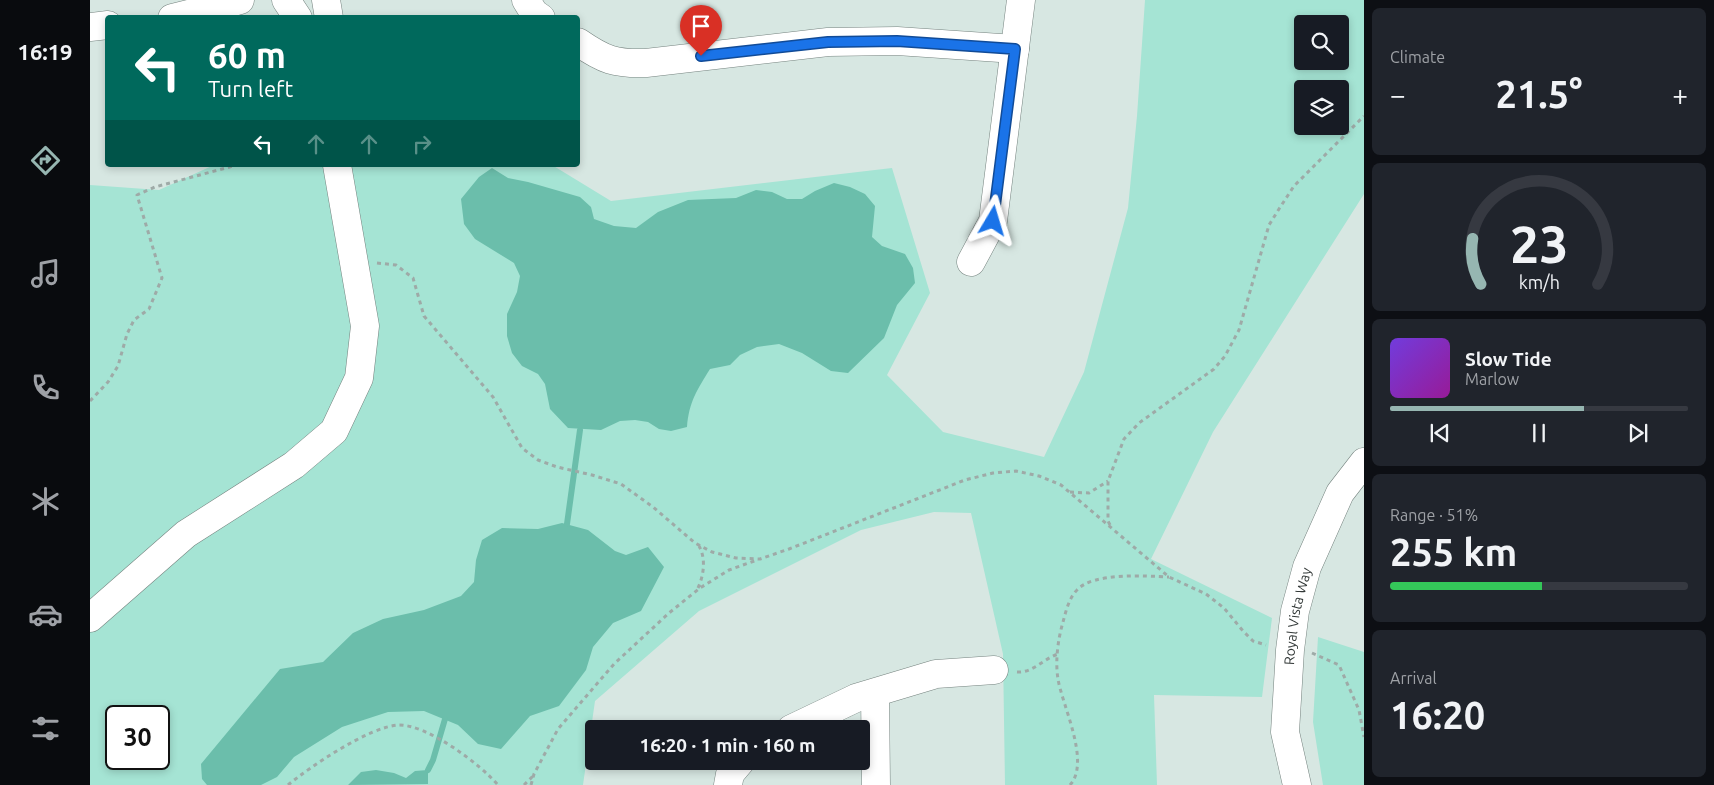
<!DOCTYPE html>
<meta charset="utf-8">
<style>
body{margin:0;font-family:Ubuntu,sans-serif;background:#20242c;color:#f1f3f6;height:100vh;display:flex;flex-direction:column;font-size:19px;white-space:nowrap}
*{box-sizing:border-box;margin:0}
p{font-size:16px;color:#9ea1a6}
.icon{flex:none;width:28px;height:28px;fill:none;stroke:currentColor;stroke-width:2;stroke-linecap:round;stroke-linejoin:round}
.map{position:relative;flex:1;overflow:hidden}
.side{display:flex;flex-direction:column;gap:8px;padding:8px;background:#0d0f14;width:350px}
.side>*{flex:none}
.banner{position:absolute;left:15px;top:15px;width:475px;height:152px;border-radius:5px;box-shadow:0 2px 8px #0003;background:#00695c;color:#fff;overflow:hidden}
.fabs{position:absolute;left:1204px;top:15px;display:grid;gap:10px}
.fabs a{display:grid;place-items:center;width:55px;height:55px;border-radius:5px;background:#171b24;box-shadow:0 2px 8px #0003;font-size:25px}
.speed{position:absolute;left:15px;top:705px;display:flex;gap:10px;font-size:25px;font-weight:700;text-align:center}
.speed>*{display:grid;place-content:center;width:65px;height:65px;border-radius:50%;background:#171b24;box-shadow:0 2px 8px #0003;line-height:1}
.speed .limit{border:2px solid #111;border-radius:8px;background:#fff;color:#111}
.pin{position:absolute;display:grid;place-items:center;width:42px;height:42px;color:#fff;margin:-51px -21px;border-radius:50% 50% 50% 0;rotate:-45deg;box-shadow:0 0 5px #0007}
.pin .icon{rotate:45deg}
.me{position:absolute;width:55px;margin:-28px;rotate:7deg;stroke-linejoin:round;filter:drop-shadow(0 0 4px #0008)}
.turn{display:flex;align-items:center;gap:18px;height:105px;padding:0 20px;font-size:22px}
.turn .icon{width:65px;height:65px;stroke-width:2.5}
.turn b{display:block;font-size:35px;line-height:42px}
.lanes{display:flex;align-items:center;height:48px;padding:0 20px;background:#0003;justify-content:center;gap:25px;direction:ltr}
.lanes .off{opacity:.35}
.big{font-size:38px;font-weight:700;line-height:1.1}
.side .tile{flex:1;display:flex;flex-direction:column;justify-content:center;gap:8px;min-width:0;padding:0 18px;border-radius:8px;background:#20242c}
.side .dial{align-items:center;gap:0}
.dial svg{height:130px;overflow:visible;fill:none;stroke:#363941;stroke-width:7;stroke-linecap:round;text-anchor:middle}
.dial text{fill:#f1f3f6;stroke:none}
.song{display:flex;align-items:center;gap:15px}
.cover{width:60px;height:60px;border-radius:8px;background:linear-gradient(135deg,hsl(260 70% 55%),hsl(300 70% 35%))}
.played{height:5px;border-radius:2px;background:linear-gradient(90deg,#96b6b1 65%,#363941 65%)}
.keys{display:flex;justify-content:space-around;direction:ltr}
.heat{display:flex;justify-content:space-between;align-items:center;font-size:28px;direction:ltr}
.charge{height:8px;border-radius:4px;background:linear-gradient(90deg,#34c759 51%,#363941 0)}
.trip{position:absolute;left:495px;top:720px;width:285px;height:50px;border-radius:5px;background:#171b24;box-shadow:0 2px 8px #0003;font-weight:700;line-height:50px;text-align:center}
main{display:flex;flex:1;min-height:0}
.tabs{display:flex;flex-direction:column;width:90px;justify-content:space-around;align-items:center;background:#090b0e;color:#9ea1a6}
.tabs .icon{width:35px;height:35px}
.tabs .active{color:#96b6b1}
.tabs b{font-size:22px;color:#f1f3f6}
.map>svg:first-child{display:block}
.green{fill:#a5e4d4;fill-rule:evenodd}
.water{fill:#6bbeab}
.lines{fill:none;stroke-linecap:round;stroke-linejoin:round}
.stream{stroke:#6bbeab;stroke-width:6}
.minor-casing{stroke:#75837f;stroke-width:29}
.path{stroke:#9eaaa7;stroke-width:3;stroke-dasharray:4 4;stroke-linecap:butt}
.minor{stroke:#fff;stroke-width:28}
.route-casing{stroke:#114b97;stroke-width:12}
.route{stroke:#1a73e8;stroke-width:9}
.labels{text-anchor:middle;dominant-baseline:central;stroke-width:4;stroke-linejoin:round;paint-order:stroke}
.street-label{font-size:14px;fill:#333938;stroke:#d7e7e2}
</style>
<main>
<nav class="tabs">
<b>16:19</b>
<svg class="icon active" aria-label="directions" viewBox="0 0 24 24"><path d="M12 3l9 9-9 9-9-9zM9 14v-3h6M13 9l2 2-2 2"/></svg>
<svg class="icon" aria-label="music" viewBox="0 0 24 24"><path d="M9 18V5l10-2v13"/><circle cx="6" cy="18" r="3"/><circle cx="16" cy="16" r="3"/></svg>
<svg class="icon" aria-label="phone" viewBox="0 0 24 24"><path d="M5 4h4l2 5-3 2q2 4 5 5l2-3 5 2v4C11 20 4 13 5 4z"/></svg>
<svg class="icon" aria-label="climate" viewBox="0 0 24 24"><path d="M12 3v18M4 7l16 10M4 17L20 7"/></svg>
<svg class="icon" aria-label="car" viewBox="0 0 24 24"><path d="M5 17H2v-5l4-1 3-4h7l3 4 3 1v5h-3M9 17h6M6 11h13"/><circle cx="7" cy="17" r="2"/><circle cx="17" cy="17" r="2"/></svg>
<svg class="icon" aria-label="filters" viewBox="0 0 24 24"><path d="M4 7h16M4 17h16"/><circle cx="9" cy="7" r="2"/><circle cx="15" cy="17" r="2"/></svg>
</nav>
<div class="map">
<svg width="1274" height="785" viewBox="0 0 1274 785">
<rect width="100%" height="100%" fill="#d7e7e2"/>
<path class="green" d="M1055,0H1274V194L1123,432L1061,559L1182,618L1172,697L1064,695L1067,785H915L913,654L881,513L844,512L771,530L609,611L505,701L493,785H0V185L69,190L124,165H462L521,201L802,168L840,293L797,375L853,432L954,457L994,372L1038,208L1047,116ZM1212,24H1250V61H1212ZM1212,89H1250V126H1212ZM26,716H69V759H26Z
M1228,637L1274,652V785H1233L1223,722Z"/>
<path class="water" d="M402,168L418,178L438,182L490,197L501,207L504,219L524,226L546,228L568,212L598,200L646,198L666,190L682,192L697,199H712L725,191L744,183L760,187L775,194L785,206L782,237L792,246L815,254L823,268L825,283L807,305L794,338L758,373L741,371L712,353L689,344L667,347L650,355L640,365L620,369C607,390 599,402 597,427L581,431L569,429L558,422L545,420L530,421L511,430L478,428L460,409L455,384L448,374L432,366L422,353L417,336V314L427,292L430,276L424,263L385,239L374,224L371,199L389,177Z
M472,523L498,530L525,551L536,555L558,547L574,567L551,611L523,623L503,647L496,670L469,706L440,716L411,749L388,744L368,725L334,711L298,712L252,727L204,757L187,777L171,785H117L112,779L111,764L190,669L233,662L263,633L293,619L334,610L371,596L384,582L386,560L392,540L412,528L448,529Z
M286,770L304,773L316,778L325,771L338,770V784L258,785L271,772Z"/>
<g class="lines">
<path class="stream" d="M477,524L490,430
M338,770L343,760L355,719"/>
<g class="minor-casing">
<g id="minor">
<path d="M196,0L208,18"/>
<path d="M236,0L239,18"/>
<path d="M436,0L444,13L451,18"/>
<path d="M82,18L119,9L150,0"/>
<path d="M0,27L18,25"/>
<path d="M488,42C514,60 525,64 556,63L738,42L807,41L925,49"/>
<path d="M881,262L903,221L931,0"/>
<path d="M0,618L96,534L204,465L244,431L269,378L275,326L247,165"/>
<path d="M785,693L786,785"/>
<path d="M701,729L766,698L846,674L904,670"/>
<path d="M638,785L640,774L651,761"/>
<path id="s1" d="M1207,785L1195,732L1200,650L1205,611L1217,567L1250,493L1274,462"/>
</g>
</g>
<path class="path" d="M287,263L306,265L323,278L334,316L403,397L432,448L448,460L467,467L502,475L531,484L563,507L605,543L622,552L646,558L670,559L699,549L875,480L903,473L926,471L949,476L971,485L1079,577L1116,594L1134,608L1153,631L1163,641L1176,645
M0,401L18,382L28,366L37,334L44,320L59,309L72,278L47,195L65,187L147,165
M980,492L999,493L1018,481
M1020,525L1018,521V481L1034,439L1049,423L1124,369L1135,356L1149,330L1179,225L1189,209L1204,186L1274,116
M608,588C614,575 616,558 609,546
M1222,653L1249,665L1269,710L1274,737
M927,672C943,673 953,659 968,654
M198,785C221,766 279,727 308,725C337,724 390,764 408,785
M434,785L444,775
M441,785L444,774L468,729L524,664L579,613L610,588L639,570L667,560
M980,785C1001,762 972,705 968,679C965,661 968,639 973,622C976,611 979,598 987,590C1003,572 1057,576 1079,577"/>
<use href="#minor" class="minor"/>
</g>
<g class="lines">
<g class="route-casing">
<path id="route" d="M611,56L738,42L807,41L925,49L903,221"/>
</g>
<use href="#route" class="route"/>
</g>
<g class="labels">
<g class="street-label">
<text stroke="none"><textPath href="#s1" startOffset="171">Royal Vista Way</textPath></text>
</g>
</g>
</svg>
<div class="fabs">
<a><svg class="icon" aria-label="search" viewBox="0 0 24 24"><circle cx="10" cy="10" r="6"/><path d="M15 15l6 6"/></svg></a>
<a><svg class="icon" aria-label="layers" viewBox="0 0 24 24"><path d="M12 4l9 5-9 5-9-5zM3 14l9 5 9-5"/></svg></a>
</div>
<div class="speed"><div class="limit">30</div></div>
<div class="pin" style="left:611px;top:56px;background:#d93025"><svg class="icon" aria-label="arrive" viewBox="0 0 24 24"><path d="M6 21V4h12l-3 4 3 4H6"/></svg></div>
<svg class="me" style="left:903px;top:221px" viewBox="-20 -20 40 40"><path d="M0-17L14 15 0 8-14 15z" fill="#1a73e8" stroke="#fff" stroke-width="4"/></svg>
<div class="trip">16:20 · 1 min · 160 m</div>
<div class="banner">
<div class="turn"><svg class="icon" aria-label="left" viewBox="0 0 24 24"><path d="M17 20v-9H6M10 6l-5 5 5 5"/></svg><div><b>60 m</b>Turn left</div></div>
<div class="lanes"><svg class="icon" aria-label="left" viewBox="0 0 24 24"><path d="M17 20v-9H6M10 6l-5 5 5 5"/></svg><svg class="icon off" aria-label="ahead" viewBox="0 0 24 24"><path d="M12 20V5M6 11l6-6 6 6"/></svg><svg class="icon off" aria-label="ahead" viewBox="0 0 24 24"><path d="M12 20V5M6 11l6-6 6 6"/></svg><svg class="icon off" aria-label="right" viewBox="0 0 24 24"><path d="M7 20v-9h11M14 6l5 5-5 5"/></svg></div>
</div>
</div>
<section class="side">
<div class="tile"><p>Climate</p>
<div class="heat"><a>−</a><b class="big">21.5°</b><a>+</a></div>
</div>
<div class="tile dial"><svg viewBox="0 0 100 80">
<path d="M14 69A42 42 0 1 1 86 69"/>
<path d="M14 69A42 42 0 0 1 9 41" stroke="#96b6b1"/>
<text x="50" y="56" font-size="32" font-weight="700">23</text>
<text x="50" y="72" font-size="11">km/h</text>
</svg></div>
<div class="tile">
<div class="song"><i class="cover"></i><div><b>Slow Tide</b><p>Marlow</p></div></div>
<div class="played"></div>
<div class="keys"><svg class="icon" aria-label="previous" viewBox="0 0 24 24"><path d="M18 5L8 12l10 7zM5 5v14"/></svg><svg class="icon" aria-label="pause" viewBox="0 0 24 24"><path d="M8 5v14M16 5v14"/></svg><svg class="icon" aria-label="next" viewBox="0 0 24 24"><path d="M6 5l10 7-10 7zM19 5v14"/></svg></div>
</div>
<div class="tile"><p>Range · 51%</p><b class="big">255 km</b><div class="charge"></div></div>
<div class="tile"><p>Arrival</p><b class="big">16:20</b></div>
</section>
</main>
